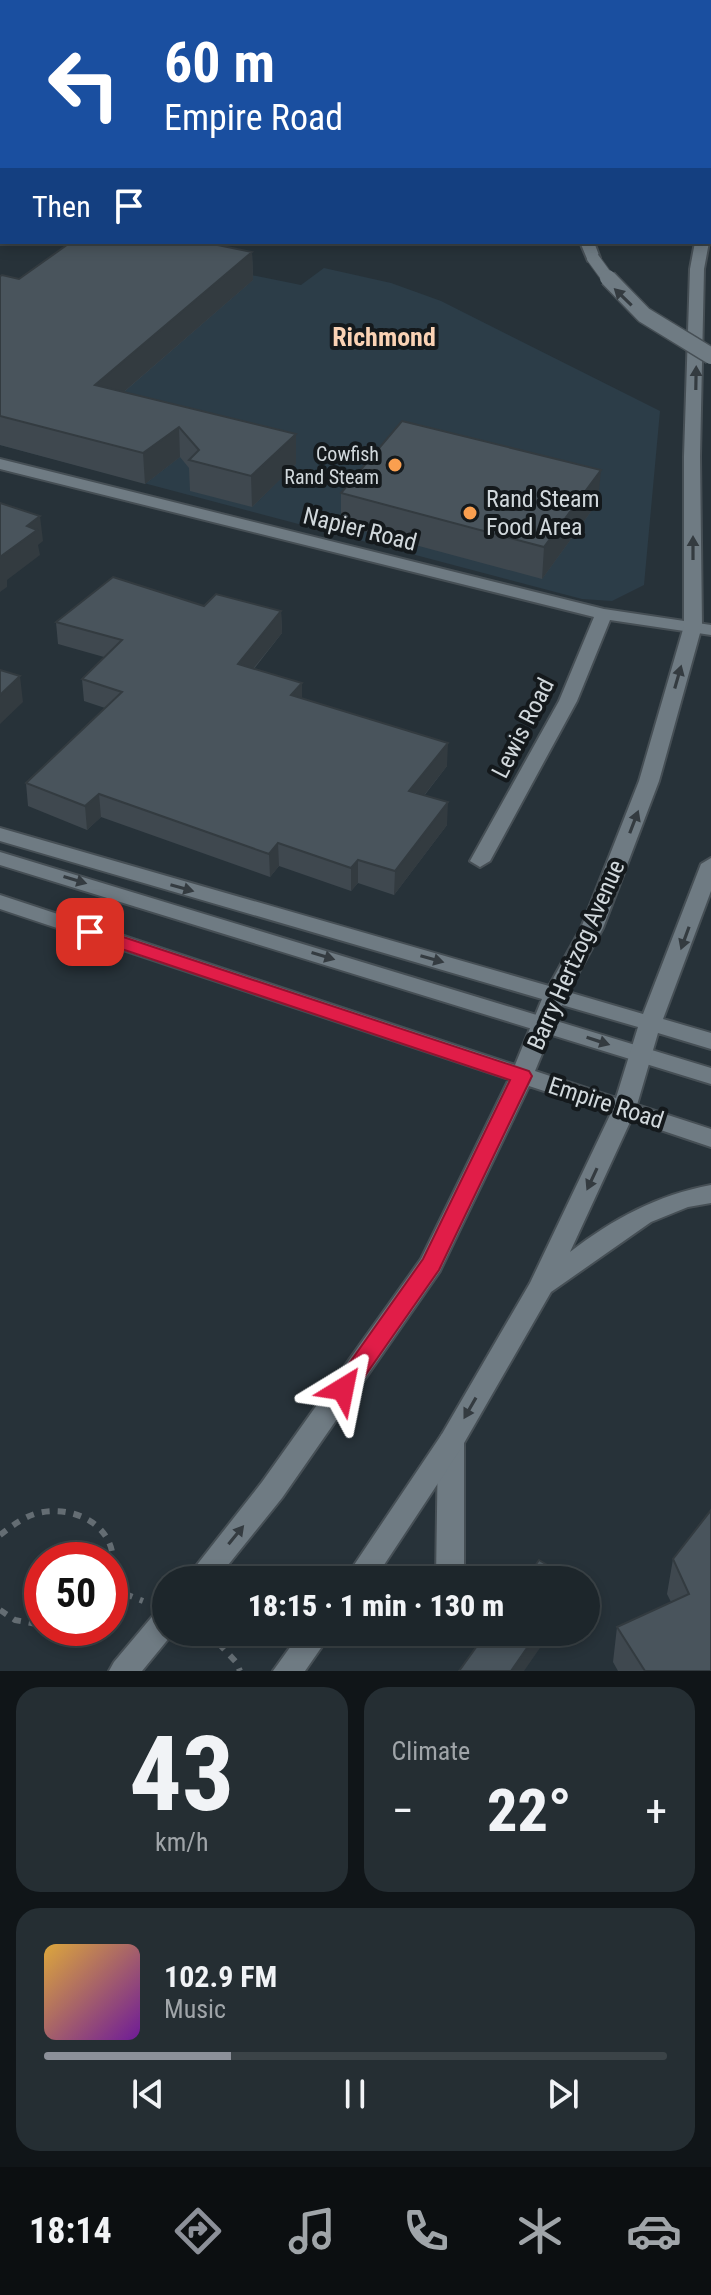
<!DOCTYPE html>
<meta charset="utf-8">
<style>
body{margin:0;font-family:"Roboto Condensed",sans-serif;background:#252e33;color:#f1f3f6;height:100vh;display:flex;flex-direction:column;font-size:30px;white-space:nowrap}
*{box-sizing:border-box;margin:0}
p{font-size:26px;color:#a0a5a9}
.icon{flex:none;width:44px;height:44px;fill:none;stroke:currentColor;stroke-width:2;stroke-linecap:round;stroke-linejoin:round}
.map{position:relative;height:1671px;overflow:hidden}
.sheet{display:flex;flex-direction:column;gap:16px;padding:16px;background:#101518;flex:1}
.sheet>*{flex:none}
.top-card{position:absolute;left:0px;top:0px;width:712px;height:244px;box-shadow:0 4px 12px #0003,0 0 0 2px #3b4347;background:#1a4fa0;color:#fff;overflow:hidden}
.speed{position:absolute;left:24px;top:1542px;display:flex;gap:16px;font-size:40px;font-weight:700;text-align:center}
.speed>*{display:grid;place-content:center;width:104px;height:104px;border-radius:50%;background:#1d262b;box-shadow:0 4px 12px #0003,0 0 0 2px #3b4347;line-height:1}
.speed .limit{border:12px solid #d22;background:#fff;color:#111}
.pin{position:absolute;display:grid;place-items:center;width:68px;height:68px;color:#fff;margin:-34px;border-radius:16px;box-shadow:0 4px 12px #0006}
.me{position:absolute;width:88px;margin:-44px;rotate:35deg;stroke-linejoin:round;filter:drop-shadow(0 0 6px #0008)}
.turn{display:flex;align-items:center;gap:28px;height:168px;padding:0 32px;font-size:36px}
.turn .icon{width:104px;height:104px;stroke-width:2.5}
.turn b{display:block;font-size:56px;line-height:68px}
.then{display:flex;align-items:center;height:76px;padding:0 32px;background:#0003;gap:16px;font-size:30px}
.big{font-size:60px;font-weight:800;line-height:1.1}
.sheet .card{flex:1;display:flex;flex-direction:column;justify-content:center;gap:12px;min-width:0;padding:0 28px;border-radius:24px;background:#252e33}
.sheet .dial{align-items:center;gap:0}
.dial b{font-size:104px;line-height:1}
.song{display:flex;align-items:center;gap:24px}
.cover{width:96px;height:96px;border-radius:12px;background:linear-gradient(135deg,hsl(40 70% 55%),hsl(280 70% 35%))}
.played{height:8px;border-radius:4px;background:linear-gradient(90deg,#8c9099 30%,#3b4347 30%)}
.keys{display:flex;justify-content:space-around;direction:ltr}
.heat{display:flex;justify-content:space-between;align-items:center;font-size:44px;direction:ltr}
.sheet .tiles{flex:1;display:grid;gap:16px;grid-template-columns:1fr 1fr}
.card:last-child{grid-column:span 2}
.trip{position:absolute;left:152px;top:1566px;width:448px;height:80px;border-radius:40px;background:#1d262b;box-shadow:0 4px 12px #0003,0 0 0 2px #3b4347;font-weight:800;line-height:80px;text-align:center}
.dock{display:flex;height:128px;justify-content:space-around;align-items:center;background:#0c0f11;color:#a0a5a9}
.dock .icon{width:56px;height:56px}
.dock .current{color:#8c9099}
.dock b{font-size:36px;color:#f1f3f6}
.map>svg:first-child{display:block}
.built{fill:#2c3d48}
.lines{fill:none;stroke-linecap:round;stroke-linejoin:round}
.service-casing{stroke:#464f55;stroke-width:4}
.minor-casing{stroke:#464f55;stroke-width:4}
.secondary-casing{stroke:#464f55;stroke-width:4}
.path{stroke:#646d73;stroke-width:6;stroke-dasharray:8 8;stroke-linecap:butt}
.service{fill:#6f7b83;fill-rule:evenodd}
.minor{fill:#6f7b83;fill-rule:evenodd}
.secondary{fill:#6f7b83;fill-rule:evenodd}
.secondary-bridge-far1-casing{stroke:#464f55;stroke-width:14;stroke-linecap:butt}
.secondary-bridge-casing{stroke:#464f55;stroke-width:19;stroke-linecap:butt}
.secondary-bridge-far1{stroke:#6f7b83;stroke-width:12}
.secondary-bridge{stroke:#6f7b83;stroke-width:16}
.wall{fill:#3f484f}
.shaded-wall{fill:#333b40}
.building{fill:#49545c;stroke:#333b40;stroke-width:2}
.oneway{fill:#343b40}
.route{fill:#e11d48;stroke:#92132f;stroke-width:2}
.poi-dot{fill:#fa9f4f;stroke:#14191c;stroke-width:3}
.labels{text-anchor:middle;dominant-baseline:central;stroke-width:8;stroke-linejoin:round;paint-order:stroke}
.far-poi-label{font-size:20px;fill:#d1d8dc;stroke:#14191c;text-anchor:end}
.poi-label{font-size:24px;fill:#d1d8dc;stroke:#14191c;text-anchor:start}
.street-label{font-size:24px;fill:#d1d8dc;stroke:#14191c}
.far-district-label{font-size:26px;font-weight:bold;fill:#fad2b4;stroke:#14191c}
</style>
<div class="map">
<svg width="711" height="1671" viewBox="0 0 711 1671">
<rect width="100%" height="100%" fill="#273239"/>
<path class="built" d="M87,242L301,285L324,268L391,283L441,301L660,411L644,585L612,601L582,599L0,445V307Z"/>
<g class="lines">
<g class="service-casing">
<path id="service" d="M710,63H711V69H710Z
M0,852L711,1068V1084L0,865Z"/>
</g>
<g class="minor-casing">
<path id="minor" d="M693,0H708L709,2H694Z
M0,28H2V34H0Z
M0,204L2,205V213L0,212Z
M0,459L604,609L711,625V635L610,620L577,701L490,861L480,867L470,861L559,701L594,617L0,469Z
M451,1431L460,1434L464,1442V1580H436L438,1442L442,1434Z"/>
</g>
<g class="secondary-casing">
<path id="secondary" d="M711,94V102L710,103V95Z
M711,214V224H710V214Z
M580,242H594L600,258L598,261H588Z
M695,242H709L704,269L700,456L702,626L659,781L603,928L568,992L643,1014L701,864L711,858V891L663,1019L711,1033V1049L658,1033L637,1105L711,1129V1147L631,1120L570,1252C613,1219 657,1195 711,1185V1203L688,1207L651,1222L551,1292L460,1450L374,1580H344L442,1434L530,1283L611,1113L529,1086L440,1271L282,1498L216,1580H185L262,1482L421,1259L509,1079L0,909V895L515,1065L542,999L0,841V828L549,986L581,928L639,781L684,626V456L690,269ZM562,1005L638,1027L616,1098L535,1071Z
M166,1608V1632H174L142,1671H109L114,1662L156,1612Z
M301,1632H332L305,1671H273Z"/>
</g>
<path class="path" d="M0,1535C12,1526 23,1517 38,1513C70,1505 111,1522 113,1559C114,1567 111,1576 110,1584
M110,1588L143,1601
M0,1610L15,1620L42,1625
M208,1632L236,1662L240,1671"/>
<use href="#service" class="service"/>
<use href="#minor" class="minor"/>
<use href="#secondary" class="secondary"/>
<g class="secondary-bridge-far1-casing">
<path id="secondary-bridge-far1" d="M593,258L609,280"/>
</g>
<g class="secondary-bridge-casing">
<path id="secondary-bridge" d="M608,278L644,315L711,356"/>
</g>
<use href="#secondary-bridge-far1" class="secondary-bridge-far1"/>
<use href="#secondary-bridge" class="secondary-bridge"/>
</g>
<path class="wall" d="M154,0H232L226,2H159Z
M93,245L252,252L253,280L124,392L296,464L252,507L190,491L189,468L180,457L145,484L0,445V276L19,279Z
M341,493L598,502L542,579L341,525Z
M204,606L281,611L282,633L254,669L302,699L447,766L424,796L447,825L394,895L358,883L351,891L279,866L270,877L101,817L87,830L28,806L26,783L105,708L84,701L82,679L104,657L58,644L56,622Z
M711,1510V1671H618L613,1662L617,1627L671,1602L667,1594L673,1559Z"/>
<path class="shaded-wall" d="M36,0H61L55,2H36Z
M189,0H232L226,2H189Z
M252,252L253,280L97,415L95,385Z
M179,427L180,457L145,484L143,453Z
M296,434V464L252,507L251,476Z
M601,470L598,502L542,579L544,547Z
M40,516L43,541L38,545L40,555L7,580V587L0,592V557L27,526Z
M281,611L282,633L239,686L238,664Z
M20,676L23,702L0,724V695Z
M302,683V706L291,695Z
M448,743L447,766L409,814V791Z
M99,794L101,817L87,830L85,806Z
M448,802L447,825L394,895L395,871Z
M278,843L279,866L270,877L269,854Z
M358,860V883L351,891V868Z
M538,1632H551L524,1671H511Z"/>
<path class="building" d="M71,242H83L93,245L98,242H203L252,252L95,385L296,434L251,476L189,460L199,450L179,427L143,453L0,416V276L2,275L19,279Z
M402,421L601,470L544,547L341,493Z
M0,503L40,516L27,526L37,530L0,557Z
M113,577L204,606L216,594L281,611L238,664L302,683L291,695L448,743L409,791L448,802L395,871L358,860L351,868L278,843L269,854L99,794L85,806L26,783L122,692L82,679L122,640L56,622Z
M0,670L20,676L0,695Z
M711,1510V1671H645L617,1627L689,1594L673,1559Z
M539,1560L572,1580H525Z
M487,1632H538L511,1671H459Z"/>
<defs><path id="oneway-solid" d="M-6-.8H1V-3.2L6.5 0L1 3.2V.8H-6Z" transform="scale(2)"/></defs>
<g class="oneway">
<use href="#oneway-solid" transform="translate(623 297) rotate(-136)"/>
<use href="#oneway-solid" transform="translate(696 378) rotate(-89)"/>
<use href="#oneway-solid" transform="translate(693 548) rotate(-90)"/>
<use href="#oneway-solid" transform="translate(678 677) rotate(-74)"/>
<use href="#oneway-solid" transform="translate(634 822) rotate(-69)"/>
<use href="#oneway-solid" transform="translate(75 880) rotate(17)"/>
<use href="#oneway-solid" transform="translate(182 888) rotate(16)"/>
<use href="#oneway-solid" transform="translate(685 938) rotate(110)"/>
<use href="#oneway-solid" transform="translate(323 956) rotate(17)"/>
<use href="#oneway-solid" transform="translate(432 959) rotate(16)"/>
<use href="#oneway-solid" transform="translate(598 1041) rotate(18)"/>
<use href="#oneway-solid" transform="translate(592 1179) rotate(115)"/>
<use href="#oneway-solid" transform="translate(470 1408) rotate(120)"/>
<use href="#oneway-solid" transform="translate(236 1535) rotate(-51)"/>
</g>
<path class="route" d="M90,926L529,1071L532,1076L439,1270L351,1396L343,1399L335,1396L331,1389L423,1259L510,1080L83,936L81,932L83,928Z"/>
<g class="poi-dot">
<circle cx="395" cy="465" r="8"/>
<circle cx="470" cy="513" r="8"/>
</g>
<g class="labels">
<g class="far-poi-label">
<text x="379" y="454">Cowfish<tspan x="379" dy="23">Rand Steam</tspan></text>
</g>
<g class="poi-label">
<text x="486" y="499">Rand Steam<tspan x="486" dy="28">Food Area</tspan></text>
</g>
<g class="street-label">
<text transform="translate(360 529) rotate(14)">Napier Road</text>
<text transform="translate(523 728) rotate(-63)">Lewis Road</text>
<text transform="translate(576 955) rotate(-66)">Barry Hertzog Avenue</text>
<text transform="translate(606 1103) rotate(18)">Empire Road</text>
</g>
<g class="far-district-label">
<text x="384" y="337">Richmond</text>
</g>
</g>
</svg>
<div class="speed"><div class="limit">50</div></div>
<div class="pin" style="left:90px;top:932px;background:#d93025"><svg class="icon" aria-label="arrive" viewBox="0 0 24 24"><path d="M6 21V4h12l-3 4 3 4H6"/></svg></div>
<svg class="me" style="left:343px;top:1389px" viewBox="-20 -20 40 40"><path d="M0-17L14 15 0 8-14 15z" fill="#e11d48" stroke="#fff" stroke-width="4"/></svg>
<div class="trip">18:15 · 1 min · 130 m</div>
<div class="top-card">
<div class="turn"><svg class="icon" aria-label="left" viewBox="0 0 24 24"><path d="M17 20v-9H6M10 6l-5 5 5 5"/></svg><div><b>60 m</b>Empire Road</div></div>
<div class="then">Then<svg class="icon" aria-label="arrive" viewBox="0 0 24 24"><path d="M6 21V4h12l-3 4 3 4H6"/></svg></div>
</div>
</div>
<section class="sheet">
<div class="tiles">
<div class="card dial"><b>43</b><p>km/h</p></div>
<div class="card"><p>Climate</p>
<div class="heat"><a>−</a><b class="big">22°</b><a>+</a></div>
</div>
<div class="card">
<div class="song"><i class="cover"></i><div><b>102.9 FM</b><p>Music</p></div></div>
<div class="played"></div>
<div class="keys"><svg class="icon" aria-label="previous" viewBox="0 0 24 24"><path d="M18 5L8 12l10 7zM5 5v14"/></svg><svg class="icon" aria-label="pause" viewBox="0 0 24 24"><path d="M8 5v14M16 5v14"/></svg><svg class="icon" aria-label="next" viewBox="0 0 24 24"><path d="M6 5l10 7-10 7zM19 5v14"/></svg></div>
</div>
</div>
</section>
<nav class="dock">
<b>18:14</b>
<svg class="icon current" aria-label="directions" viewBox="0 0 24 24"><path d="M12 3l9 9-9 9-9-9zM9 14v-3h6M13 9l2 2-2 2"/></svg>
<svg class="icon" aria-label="music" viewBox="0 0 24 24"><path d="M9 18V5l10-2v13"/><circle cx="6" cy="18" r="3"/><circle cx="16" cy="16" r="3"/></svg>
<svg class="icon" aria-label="phone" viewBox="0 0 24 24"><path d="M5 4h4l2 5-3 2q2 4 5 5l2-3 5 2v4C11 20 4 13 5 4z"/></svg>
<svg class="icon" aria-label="climate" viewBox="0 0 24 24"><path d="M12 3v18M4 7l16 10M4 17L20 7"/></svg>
<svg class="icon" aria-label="car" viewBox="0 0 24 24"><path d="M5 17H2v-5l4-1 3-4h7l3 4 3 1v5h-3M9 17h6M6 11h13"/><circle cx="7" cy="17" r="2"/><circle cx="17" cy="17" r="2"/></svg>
</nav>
